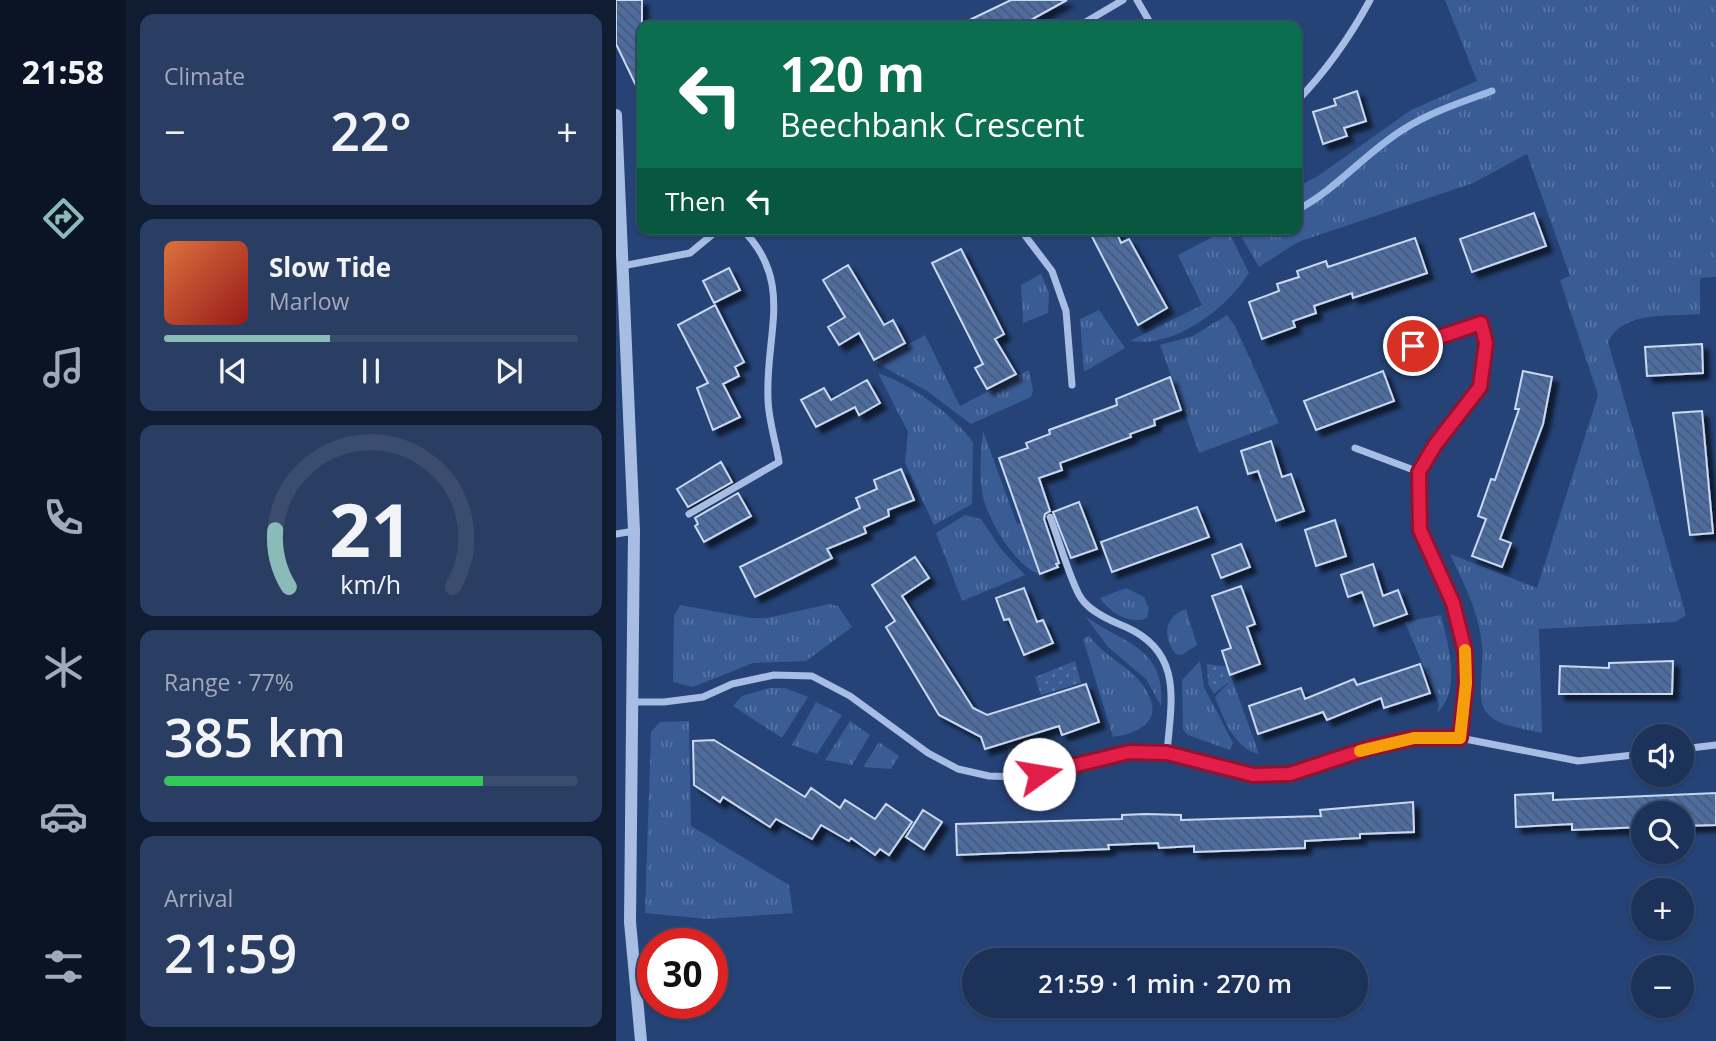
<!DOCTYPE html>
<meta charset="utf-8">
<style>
body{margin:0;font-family:"Open Sans",sans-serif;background:#293e62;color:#f1f3f6;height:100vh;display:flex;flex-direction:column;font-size:26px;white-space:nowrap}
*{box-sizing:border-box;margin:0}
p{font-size:23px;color:#a0aaba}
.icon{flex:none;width:38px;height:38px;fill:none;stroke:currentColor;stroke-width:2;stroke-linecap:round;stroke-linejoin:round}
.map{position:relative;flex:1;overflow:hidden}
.side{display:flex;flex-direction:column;gap:14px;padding:14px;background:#0f1c31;width:490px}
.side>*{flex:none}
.guide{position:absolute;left:21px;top:21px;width:665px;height:214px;border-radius:14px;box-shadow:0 2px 5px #0004,0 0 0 2px #3a4d6f;background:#0b6e4f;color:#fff;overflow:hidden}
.controls{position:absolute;left:1015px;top:724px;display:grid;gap:14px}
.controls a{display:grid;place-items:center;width:63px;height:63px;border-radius:50%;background:#1c3259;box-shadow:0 2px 5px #0004,0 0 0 2px #3a4d6f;font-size:35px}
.speed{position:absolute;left:21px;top:928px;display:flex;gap:14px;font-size:35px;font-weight:700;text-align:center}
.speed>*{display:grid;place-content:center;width:91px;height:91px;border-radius:50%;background:#1c3259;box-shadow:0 2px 5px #0004,0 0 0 2px #3a4d6f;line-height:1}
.speed .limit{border:10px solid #d22;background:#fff;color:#111}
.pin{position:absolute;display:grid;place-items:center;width:60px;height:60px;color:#fff;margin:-30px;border:4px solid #fff;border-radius:50%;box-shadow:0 2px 7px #0007}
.me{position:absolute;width:77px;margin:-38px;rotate:77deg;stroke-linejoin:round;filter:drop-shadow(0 0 5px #0008)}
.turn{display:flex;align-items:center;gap:24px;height:147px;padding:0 28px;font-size:32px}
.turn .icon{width:91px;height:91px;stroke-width:2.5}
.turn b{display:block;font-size:49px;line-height:60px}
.then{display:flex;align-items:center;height:66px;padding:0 28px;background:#0003;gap:14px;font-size:26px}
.big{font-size:52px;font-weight:600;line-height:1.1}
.side .tile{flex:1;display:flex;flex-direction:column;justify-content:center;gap:10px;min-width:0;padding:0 24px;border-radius:14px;background:#293e62}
.side .dial{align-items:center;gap:0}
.dial svg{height:182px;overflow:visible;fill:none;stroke:#3a4d6f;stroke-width:7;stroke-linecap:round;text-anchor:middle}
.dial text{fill:#f1f3f6;stroke:none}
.song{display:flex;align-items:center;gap:21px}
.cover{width:84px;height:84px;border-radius:10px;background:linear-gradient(135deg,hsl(20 70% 55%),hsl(0 70% 35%))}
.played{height:7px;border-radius:4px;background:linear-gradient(90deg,#8bbbb9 40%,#3a4d6f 40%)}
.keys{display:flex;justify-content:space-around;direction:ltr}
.heat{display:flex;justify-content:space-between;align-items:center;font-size:38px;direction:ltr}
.charge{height:10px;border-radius:5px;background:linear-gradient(90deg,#34c759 77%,#3a4d6f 0)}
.trip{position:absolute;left:346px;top:948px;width:406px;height:70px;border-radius:35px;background:#1c3259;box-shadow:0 2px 5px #0004,0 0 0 2px #3a4d6f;font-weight:600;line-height:70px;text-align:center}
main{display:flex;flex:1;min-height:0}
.tabs{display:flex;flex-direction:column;width:126px;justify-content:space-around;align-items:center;background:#0b1424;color:#a0aaba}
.tabs .icon{width:49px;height:49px}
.tabs .selected{color:#8bbbb9}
.tabs b{font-size:32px;color:#f1f3f6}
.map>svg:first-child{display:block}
.grass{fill:url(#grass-tufts)}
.garden{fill:url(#garden-dots)}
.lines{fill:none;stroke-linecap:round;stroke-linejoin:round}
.stream{stroke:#9bb7e3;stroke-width:7}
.building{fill:url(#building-back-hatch);stroke:#c9d9f2;stroke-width:2;filter:url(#shadow)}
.minor{stroke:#a7bde3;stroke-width:7}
.tertiary{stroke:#a7bde3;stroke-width:12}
.route-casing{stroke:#92132f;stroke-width:18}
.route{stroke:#e11d48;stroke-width:12}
.slow{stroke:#f59e0b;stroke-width:12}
</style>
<main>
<nav class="tabs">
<b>21:58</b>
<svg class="icon selected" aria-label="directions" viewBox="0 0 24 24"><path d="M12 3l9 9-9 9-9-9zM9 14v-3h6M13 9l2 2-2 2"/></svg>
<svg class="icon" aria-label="music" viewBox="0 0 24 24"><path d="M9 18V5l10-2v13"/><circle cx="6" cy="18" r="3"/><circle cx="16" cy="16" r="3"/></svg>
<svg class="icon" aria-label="phone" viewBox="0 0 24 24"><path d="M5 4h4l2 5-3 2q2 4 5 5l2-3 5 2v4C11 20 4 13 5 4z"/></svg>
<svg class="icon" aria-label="climate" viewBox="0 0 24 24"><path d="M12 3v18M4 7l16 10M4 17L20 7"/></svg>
<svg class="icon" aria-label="car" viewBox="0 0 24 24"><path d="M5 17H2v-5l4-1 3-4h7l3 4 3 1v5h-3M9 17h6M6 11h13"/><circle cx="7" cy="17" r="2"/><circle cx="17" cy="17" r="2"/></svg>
<svg class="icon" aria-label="filters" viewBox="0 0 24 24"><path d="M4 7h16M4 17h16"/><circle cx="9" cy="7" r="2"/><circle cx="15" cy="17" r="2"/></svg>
</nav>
<section class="side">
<div class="tile"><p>Climate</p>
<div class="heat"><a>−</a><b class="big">22°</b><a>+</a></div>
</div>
<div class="tile">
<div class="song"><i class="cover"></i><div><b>Slow Tide</b><p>Marlow</p></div></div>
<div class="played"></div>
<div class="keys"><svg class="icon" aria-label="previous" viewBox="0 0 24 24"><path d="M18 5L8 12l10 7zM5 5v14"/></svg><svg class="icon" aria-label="pause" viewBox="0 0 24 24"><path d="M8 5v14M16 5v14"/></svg><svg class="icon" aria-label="next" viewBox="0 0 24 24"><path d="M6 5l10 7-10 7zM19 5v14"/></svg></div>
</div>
<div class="tile dial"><svg viewBox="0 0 100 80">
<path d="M14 69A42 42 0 1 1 86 69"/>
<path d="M14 69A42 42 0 0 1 8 44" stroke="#8bbbb9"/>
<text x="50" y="56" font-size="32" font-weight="700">21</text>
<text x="50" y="72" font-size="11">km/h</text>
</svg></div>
<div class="tile"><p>Range · 77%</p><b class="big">385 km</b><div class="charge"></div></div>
<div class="tile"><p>Arrival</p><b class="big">21:59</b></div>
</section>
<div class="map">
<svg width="1100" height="1041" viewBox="0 0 1100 1041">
<defs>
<pattern id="grass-tufts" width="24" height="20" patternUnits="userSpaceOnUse" patternTransform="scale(1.75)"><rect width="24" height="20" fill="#395c94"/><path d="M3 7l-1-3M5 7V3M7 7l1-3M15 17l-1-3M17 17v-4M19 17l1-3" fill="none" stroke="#5774a4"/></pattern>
<pattern id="garden-dots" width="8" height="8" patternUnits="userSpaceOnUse" patternTransform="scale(1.75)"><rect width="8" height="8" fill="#395c94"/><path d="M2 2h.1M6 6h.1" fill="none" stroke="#5774a4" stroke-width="1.8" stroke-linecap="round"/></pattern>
<pattern id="building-back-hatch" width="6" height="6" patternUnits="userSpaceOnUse" patternTransform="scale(1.75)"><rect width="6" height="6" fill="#4e6da1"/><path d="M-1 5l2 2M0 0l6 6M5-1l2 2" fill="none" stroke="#4d596e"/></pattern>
<filter id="shadow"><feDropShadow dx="6" dy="6" stdDeviation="2" flood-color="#0009"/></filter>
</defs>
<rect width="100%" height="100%" fill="#254377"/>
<path class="grass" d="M829,0H1100V277L1084,278V314C1052,317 1008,310 992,342L1070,615L1060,622L923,629L926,733C908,728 878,727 868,709C861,696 868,662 866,645C863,612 848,584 834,554L921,588L982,395L944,280L954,276L911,154L857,183L682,242L643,267L622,231L681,229V187L702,176L795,110L861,81Z
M612,229H615L614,234L633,273C610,309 560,348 514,341L586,305L562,255Z
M425,274L433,293L432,313L407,323L405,285Z
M483,310L509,348L468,372L464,319Z
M611,315L619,326L663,423L583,453L544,345L577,336Z
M309,335L344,406L413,370L417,391L415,397L355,424L311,391L259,362Z
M262,373C296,385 335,413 357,442L356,504L318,525L289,463L292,432Z
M367,431L401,524L405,523L424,574C400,569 368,514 366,491C363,471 365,451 367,431Z
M349,515L365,519L385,549L409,575L346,601L320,533Z
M510,588L528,597L533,609L531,618C513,625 493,612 484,598Z
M213,604L222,606L236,627L190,661L137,663L77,687L57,682L58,616L64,605L135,618H151Z
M570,609L581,645L566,655L560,654C546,638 548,616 570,609Z
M825,615C832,644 846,689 821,713L823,704L789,622Z
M469,616C509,645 550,647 545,706L530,679L492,647Z
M473,636C488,656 511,665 526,684C550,716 530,732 497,737L467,639Z
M584,661L588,687L617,743L614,750L572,735L567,730L566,680Z
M616,679L643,754C618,749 607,717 599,697Z
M153,688H169L192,697L166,738L117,706L126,696Z
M200,702L226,715L201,754L176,745Z
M73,721L75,826L173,885L177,913L91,919L29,913L35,732L44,722Z
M234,721L254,735L236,765L209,760Z
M423,738L427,754L394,759L391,746Z
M263,742L283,756L275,769L247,767Z"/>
<path class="garden" d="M459,661L465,683L425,695L419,677Z
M591,664L612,667L616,679L598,694L592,684Z"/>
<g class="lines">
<path class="stream" d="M681,210C721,189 749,153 788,129C815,112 846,102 876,91"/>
</g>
<path class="building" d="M0,0H26V98L0,44Z
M395,0H451L404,26H341Z
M741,91L750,121L728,128L731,136L707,144L697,112L720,105L718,99Z
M918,213L930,246L856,272L844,239Z
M472,229H499L505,243L513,239L551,308L522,325Z
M799,238L811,273L737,298L736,293L698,306L700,313L677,321L679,327L646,339L633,302L663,291L661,284L683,277L681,271L710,261L712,267Z
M345,249L388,334L379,339L400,374L371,389L359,368L367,364L316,263Z
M232,265L268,325L277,320L289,343L258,360L243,333L223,345L212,327L229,317L207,280Z
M113,268L124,290L98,303L87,281Z
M99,305L128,362L119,367L123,376L107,384L124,417L97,430L81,388L92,383L62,325Z
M1086,344L1087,373L1031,376L1029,347Z
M767,371L778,401L700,430L688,401Z
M907,371L936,377L927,424L884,539L895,543L886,567L856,556L870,519L862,516L875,479L879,480L903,409H899Z
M554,377L565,410L538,420L539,425L514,434L515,437L444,463L446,470L423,478L434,511L429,514L428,519L443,563L440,564L442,567L424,574L383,458L412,448L410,443L434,434L433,430L501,405L500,399Z
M251,380L264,403L243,415L239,407L200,427L185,400L208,388L215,400Z
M1086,411L1097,533L1074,535L1057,413Z
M655,441L666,477L675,474L688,511L660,521L642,471L632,474L625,451Z
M105,462L116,482L72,507L61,489Z
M285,469L298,500L272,510L273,516L248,527L250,533L211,549L216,558L139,597L124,567L244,508L240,498L261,489L258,480Z
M122,493L135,516L88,542L79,526L82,524L79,518Z
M463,502L481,549L455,558L437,512Z
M581,507L593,537L496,572L485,542Z
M719,520L730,556L700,566L689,530Z
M625,544L634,567L605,578L596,555Z
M299,557L313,578L286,596L357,708L371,715L470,684L483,722L446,735L443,726L369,749L365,737L323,715L270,627L279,621L256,585Z
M757,564L767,596L782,590L791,614L758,626L746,592L732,597L725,575Z
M625,586L639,624L631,627L644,664L614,675L606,651L615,648L596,596Z
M408,588L421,622L427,620L437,643L408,655L393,619L388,620L380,598Z
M1057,661L1056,694H943L944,666L993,668V663Z
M804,664L814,693L768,708L765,698L711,720L707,712L642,734L633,706L685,688L689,699L738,679L741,685Z
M98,740L189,797L195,788L224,808L229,800L259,819L270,804L296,822L273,855L264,849L259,855L235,838L233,841L205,825L196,839L160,819L154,827L107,797L104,802L78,785L77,741Z
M937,793V800L1100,793V825L1066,826V814H1027V827L956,830V824L900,827L899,795Z
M797,802L798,832L744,834V838L689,841V848L578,852V846L543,848L542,843L492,845L493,849L341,855L340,824L506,819V815L530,814L565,815V820L705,816L704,810Z
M307,810L326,822L308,849L290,837Z"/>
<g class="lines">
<path class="minor" d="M521,0L536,26
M463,26L507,0
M681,101C710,71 734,37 754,0
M404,229L436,271L450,311L456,385
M6,266L74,253L103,229
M774,353L865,323L870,343L864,387L819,445L803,472L804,530L837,603L849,651L850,683L844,738
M739,448L803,472
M73,514L163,462C160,442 152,419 152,398C149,334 179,282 126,229
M434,517C442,537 455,583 465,598C474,612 495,621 510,627C568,653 555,702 551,753
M0,534L18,531
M15,702H48L87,697L116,684L158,675L196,676L234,696L312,753L342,769L373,776L406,777L513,752L551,753L637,775L674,774L753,748L798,738H844L962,761L1027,754
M1066,749L1100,745"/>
<path class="tertiary" d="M0,115L18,531L14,922L25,1041"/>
</g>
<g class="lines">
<g class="route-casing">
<path id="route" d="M423,774L513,752L551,753L637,775L674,774L753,748L798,738H844L850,683L849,651L837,603L804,530L803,472L819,445L864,387L870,343L865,323L797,346"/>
</g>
<use href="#route" class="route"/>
<path class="slow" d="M744,751L798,738H844L850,683L849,650"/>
</g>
</svg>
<div class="controls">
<a><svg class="icon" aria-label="sound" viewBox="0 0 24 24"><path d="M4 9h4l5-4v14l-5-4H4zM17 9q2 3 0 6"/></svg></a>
<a><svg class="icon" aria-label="search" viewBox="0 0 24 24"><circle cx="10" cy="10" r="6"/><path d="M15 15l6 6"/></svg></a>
<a>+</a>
<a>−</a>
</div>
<div class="speed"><div class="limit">30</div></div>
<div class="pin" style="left:797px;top:346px;background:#d93025"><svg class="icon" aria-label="arrive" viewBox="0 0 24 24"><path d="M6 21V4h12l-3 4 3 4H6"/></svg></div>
<svg class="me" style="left:423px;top:774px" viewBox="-20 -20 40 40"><circle r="19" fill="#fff"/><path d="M0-13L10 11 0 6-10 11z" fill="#e11d48"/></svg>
<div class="trip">21:59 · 1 min · 270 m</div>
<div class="guide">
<div class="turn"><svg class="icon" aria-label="left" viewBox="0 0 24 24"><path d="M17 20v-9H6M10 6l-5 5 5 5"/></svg><div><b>120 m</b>Beechbank Crescent</div></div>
<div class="then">Then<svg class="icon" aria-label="left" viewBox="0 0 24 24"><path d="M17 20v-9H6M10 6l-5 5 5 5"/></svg></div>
</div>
</div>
</main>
